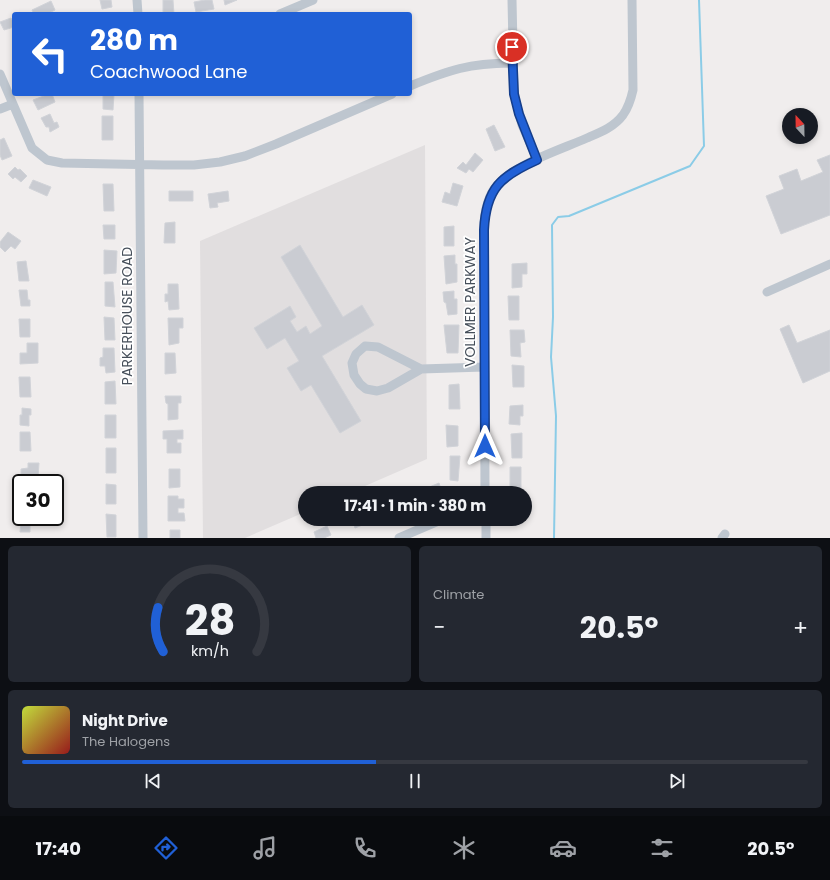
<!DOCTYPE html>
<meta charset="utf-8">
<style>
body{margin:0;font-family:Poppins,sans-serif;background:#242831;color:#f1f3f6;height:100vh;display:flex;flex-direction:column;font-size:15px;white-space:nowrap}
*{box-sizing:border-box;margin:0}
p{font-size:13px;color:#9ea1a6}
.icon{flex:none;width:22px;height:22px;fill:none;stroke:currentColor;stroke-width:2;stroke-linecap:round;stroke-linejoin:round}
.map{position:relative;height:538px;overflow:hidden}
.drawer{display:flex;flex-direction:column;gap:8px;padding:8px;background:#0d0f14;flex:1}
.drawer>*{flex:none}
.guide{position:absolute;left:12px;top:12px;width:400px;height:84px;border-radius:4px;box-shadow:0 2px 6px #0003;background:#2060d6;color:#fff;overflow:hidden}
.needle{width:26px;rotate:338deg}
.fabs{position:absolute;left:782px;top:108px;display:grid;gap:8px}
.fabs a{display:grid;place-items:center;width:36px;height:36px;border-radius:50%;background:#171b24;box-shadow:0 2px 6px #0003;font-size:20px}
.speed{position:absolute;left:12px;top:474px;display:flex;gap:8px;font-size:20px;font-weight:700;text-align:center}
.speed>*{display:grid;place-content:center;width:52px;height:52px;border-radius:50%;background:#171b24;box-shadow:0 2px 6px #0003;line-height:1}
.speed .limit{border:2px solid #111;border-radius:6px;background:#fff;color:#111}
.pin{position:absolute;display:grid;place-items:center;width:34px;height:34px;color:#fff;margin:-17px;border:2px solid #fff;border-radius:50%;box-shadow:0 1px 4px #0007}
.me{position:absolute;width:44px;margin:-22px;rotate:0deg;stroke-linejoin:round;filter:drop-shadow(0 0 3px #0008)}
.turn{display:flex;align-items:center;gap:14px;height:84px;padding:0 12px;font-size:18px}
.turn .icon{width:52px;height:52px;stroke-width:2.5}
.turn b{display:block;font-size:28px;line-height:34px}
.big{font-size:30px;font-weight:700;line-height:1.1}
.drawer .tile{flex:1;display:flex;flex-direction:column;justify-content:center;gap:6px;min-width:0;padding:0 14px;border-radius:6px;background:#242831}
.drawer .dial{align-items:center;gap:0}
.dial svg{height:104px;overflow:visible;fill:none;stroke:#363941;stroke-width:7;stroke-linecap:round;text-anchor:middle}
.dial text{fill:#f1f3f6;stroke:none}
.song{display:flex;align-items:center;gap:12px}
.cover{width:48px;height:48px;border-radius:6px;background:linear-gradient(135deg,hsl(70 70% 55%),hsl(0 70% 35%))}
.played{height:4px;border-radius:2px;background:linear-gradient(90deg,#2060d6 45%,#363941 45%)}
.keys{display:flex;justify-content:space-around;direction:ltr}
.heat{display:flex;justify-content:space-between;align-items:center;font-size:22px;direction:ltr}
.drawer .tiles{flex:1;display:grid;gap:8px;grid-template-columns:1fr 1fr}
.tile:last-child{grid-column:span 2}
.trip{position:absolute;left:298px;top:486px;width:234px;height:40px;border-radius:20px;background:#171b24;box-shadow:0 2px 6px #0003;font-weight:700;line-height:40px;text-align:center}
.menu{display:flex;height:64px;justify-content:space-around;align-items:center;background:#090b0e;color:#9ea1a6}
.menu .icon{width:28px;height:28px}
.menu .current{color:#2060d6}
.menu b{font-size:18px;color:#f1f3f6}
.map>svg:first-child{display:block}
.education{fill:#e1dedf}
.lines{fill:none;stroke-linecap:round;stroke-linejoin:round}
.stream{stroke:#8bcce7;stroke-width:2}
.building{fill:#caccd2;stroke:#d1d3d8}
.minor{stroke:#bec6cf;stroke-width:9}
.route-casing{stroke:#153e8b;stroke-width:10}
.route{stroke:#2060d6;stroke-width:7}
.labels{text-anchor:middle;dominant-baseline:central;stroke-width:3.5;stroke-linejoin:round;paint-order:stroke}
.street-label{font-size:14px;fill:#464f5a;stroke:#fff}
</style>
<div class="map">
<svg width="830" height="538" viewBox="0 0 830 538">
<rect width="100%" height="100%" fill="#f0eded"/>
<path class="education" d="M425,145L427,459L349,493H305V512L245,538H203L200,241Z"/>
<g class="lines">
<path class="stream" d="M554,538L556,416L551,357L553,317L552,225L558,217L569,216L690,166L704,146L699,0"/>
</g>
<path class="building" d="M100,0H111L112,7L102,9Z
M163,0H173L174,14H163Z
M205,0H212L214,9L196,12L194,2Z
M224,0H237L225,5Z
M51,1L55,10L47,14H34L32,10Z
M11,18L12,20L14,19V27L4,30L0,22Z
M49,94H52L55,102L38,110L33,100Z
M103,94H114L113,110L103,109Z
M50,114L54,123L57,122L59,127L50,132L49,127H46L41,118Z
M102,116H113V140H102Z
M494,125L505,147L495,151L486,129Z
M4,138L12,156L2,160L0,155V140Z
M475,153L483,160L473,172L469,169L466,173L457,168L463,162L466,165Z
M830,155V215L781,234L766,196L784,189L779,176L797,169L801,181L823,172L817,160Z
M15,167L18,170L20,169L27,176L21,182L15,177L13,179L8,174Z
M33,180L51,187L47,196L29,188Z
M453,183L463,186L457,206L442,202L445,192L450,194Z
M103,184H113L114,211H104Z
M169,191H193V201H169Z
M228,191L229,201L217,203L218,207L210,208L208,194Z
M175,222V243H164L165,223Z
M103,225H115V239H104Z
M454,226V246H444V227Z
M8,232L21,241L15,249L11,246L5,252L0,247V242Z
M300,245L343,317L362,305L374,325L322,356L361,421L340,433L311,385L301,391L287,368L299,361L285,338L267,349L254,328L290,306L296,317L290,321L297,332L306,326L310,334L322,326L281,257Z
M104,250L117,251L116,273L104,274Z
M455,255V264H457V282L446,284L444,256Z
M26,261L29,281H19L17,262Z
M527,263V274H522V287L512,288V264Z
M105,282H113L115,307L105,306Z
M168,284H178L179,309L169,310L168,301L165,302V294H168Z
M19,290H27L28,300H30V306H21Z
M454,291V299H457V314L448,315L446,303L444,302L443,292Z
M508,296H519V320H509Z
M104,317L114,318L115,340H105Z
M168,318H183V328H179V343L169,345Z
M19,319H30V337H20Z
M444,325H459L458,353H447Z
M789,325L797,343L830,330V371L803,383L780,329Z
M510,330H524L525,342L520,343L521,357L511,356Z
M27,343H38V363L20,364V353H27Z
M103,348H114L115,372L106,373L105,366H100V358L103,357Z
M165,353H175L176,373L165,374Z
M512,365L524,366V387H513Z
M19,377H30L31,397H20Z
M115,381L116,404H105V382Z
M459,384L460,409H449V385Z
M165,396H181V403H178V419L168,420V404L166,403Z
M523,405V416H520V425L509,424L510,406Z
M22,408L31,409V415H29V426L20,425V415H22Z
M105,415H116V438H105Z
M446,425L458,426V446L447,447Z
M183,430V439H177V443H181V453H167V439H163V431Z
M20,432H30L31,451H20Z
M522,433V458H512L511,434Z
M106,448H116V473H106Z
M450,456H460L458,481L450,480Z
M28,463H39L38,478L21,479V469L28,468Z
M510,467H521V493H510Z
M169,469H180V487L169,488Z
M439,483L442,492L439,493H415Z
M106,484L116,485V504H106Z
M168,496H178V499H184V508H178V513H184L185,521H168Z
M106,514L116,515V537H107Z
M23,517H32V522H30V532H20L21,522H23Z
M352,519H377L355,528Z
M511,519H522V523L511,524Z
M327,526L331,535L324,538H316L314,532Z
M170,530H180V538H170Z"/>
<g class="lines">
<path class="minor" d="M137,0L138,14
M512,0L514,94L522,125L537,159
M280,14L313,0
M0,74L32,148L47,160L62,163L163,165H194L220,162L245,156L276,144L392,94
M410,86C449,70 470,63 512,63
M139,94L143,538
M0,109L13,104
M767,292L830,264
M421,369L388,388L377,391L366,389L360,384L354,375L352,363L356,354L365,346L378,347L421,369L484,367
M485,493L484,230C484,215 486,201 494,189C511,165 560,150 587,138C601,132 614,127 623,115C628,108 631,99 633,90L632,0
M486,519V538
M399,538L443,519
M722,538L725,534"/>
</g>
<g class="lines">
<g class="route-casing">
<path id="route" d="M485,446L484,230C486,188 501,176 537,160L519,114L514,94L512,47"/>
</g>
<use href="#route" class="route"/>
</g>
<g class="labels">
<g class="street-label">
<text transform="translate(470 302) rotate(-90)">VOLLMER PARKWAY</text>
<text transform="translate(127 316) rotate(-90)">PARKERHOUSE ROAD</text>
</g>
</g>
</svg>
<div class="fabs">
<a><svg class="needle" viewBox="-14 -14 28 28"><path d="M0-13l5 13h-10z" fill="#e53935"/><path d="M0 13l5-13h-10z" fill="#9ea1a6"/></svg></a>
</div>
<div class="speed"><div class="limit">30</div></div>
<div class="pin" style="left:512px;top:47px;background:#d93025"><svg class="icon" aria-label="arrive" viewBox="0 0 24 24"><path d="M6 21V4h12l-3 4 3 4H6"/></svg></div>
<svg class="me" style="left:485px;top:446px" viewBox="-20 -20 40 40"><path d="M0-17L14 15 0 8-14 15z" fill="#2060d6" stroke="#fff" stroke-width="4"/></svg>
<div class="trip">17:41 · 1 min · 380 m</div>
<div class="guide">
<div class="turn"><svg class="icon" aria-label="left" viewBox="0 0 24 24"><path d="M17 20v-9H6M10 6l-5 5 5 5"/></svg><div><b>280 m</b>Coachwood Lane</div></div>
</div>
</div>
<section class="drawer">
<div class="tiles">
<div class="tile dial"><svg viewBox="0 0 100 80">
<path d="M14 69A42 42 0 1 1 86 69"/>
<path d="M14 69A42 42 0 0 1 10 35" stroke="#2060d6"/>
<text x="50" y="56" font-size="32" font-weight="700">28</text>
<text x="50" y="72" font-size="11">km/h</text>
</svg></div>
<div class="tile"><p>Climate</p>
<div class="heat"><a>−</a><b class="big">20.5°</b><a>+</a></div>
</div>
<div class="tile">
<div class="song"><i class="cover"></i><div><b>Night Drive</b><p>The Halogens</p></div></div>
<div class="played"></div>
<div class="keys"><svg class="icon" aria-label="previous" viewBox="0 0 24 24"><path d="M18 5L8 12l10 7zM5 5v14"/></svg><svg class="icon" aria-label="pause" viewBox="0 0 24 24"><path d="M8 5v14M16 5v14"/></svg><svg class="icon" aria-label="next" viewBox="0 0 24 24"><path d="M6 5l10 7-10 7zM19 5v14"/></svg></div>
</div>
</div>
</section>
<nav class="menu">
<b>17:40</b>
<svg class="icon current" aria-label="directions" viewBox="0 0 24 24"><path d="M12 3l9 9-9 9-9-9zM9 14v-3h6M13 9l2 2-2 2"/></svg>
<svg class="icon" aria-label="music" viewBox="0 0 24 24"><path d="M9 18V5l10-2v13"/><circle cx="6" cy="18" r="3"/><circle cx="16" cy="16" r="3"/></svg>
<svg class="icon" aria-label="phone" viewBox="0 0 24 24"><path d="M5 4h4l2 5-3 2q2 4 5 5l2-3 5 2v4C11 20 4 13 5 4z"/></svg>
<svg class="icon" aria-label="climate" viewBox="0 0 24 24"><path d="M12 3v18M4 7l16 10M4 17L20 7"/></svg>
<svg class="icon" aria-label="car" viewBox="0 0 24 24"><path d="M5 17H2v-5l4-1 3-4h7l3 4 3 1v5h-3M9 17h6M6 11h13"/><circle cx="7" cy="17" r="2"/><circle cx="17" cy="17" r="2"/></svg>
<svg class="icon" aria-label="filters" viewBox="0 0 24 24"><path d="M4 7h16M4 17h16"/><circle cx="9" cy="7" r="2"/><circle cx="15" cy="17" r="2"/></svg>
<b>20.5°</b>
</nav>
